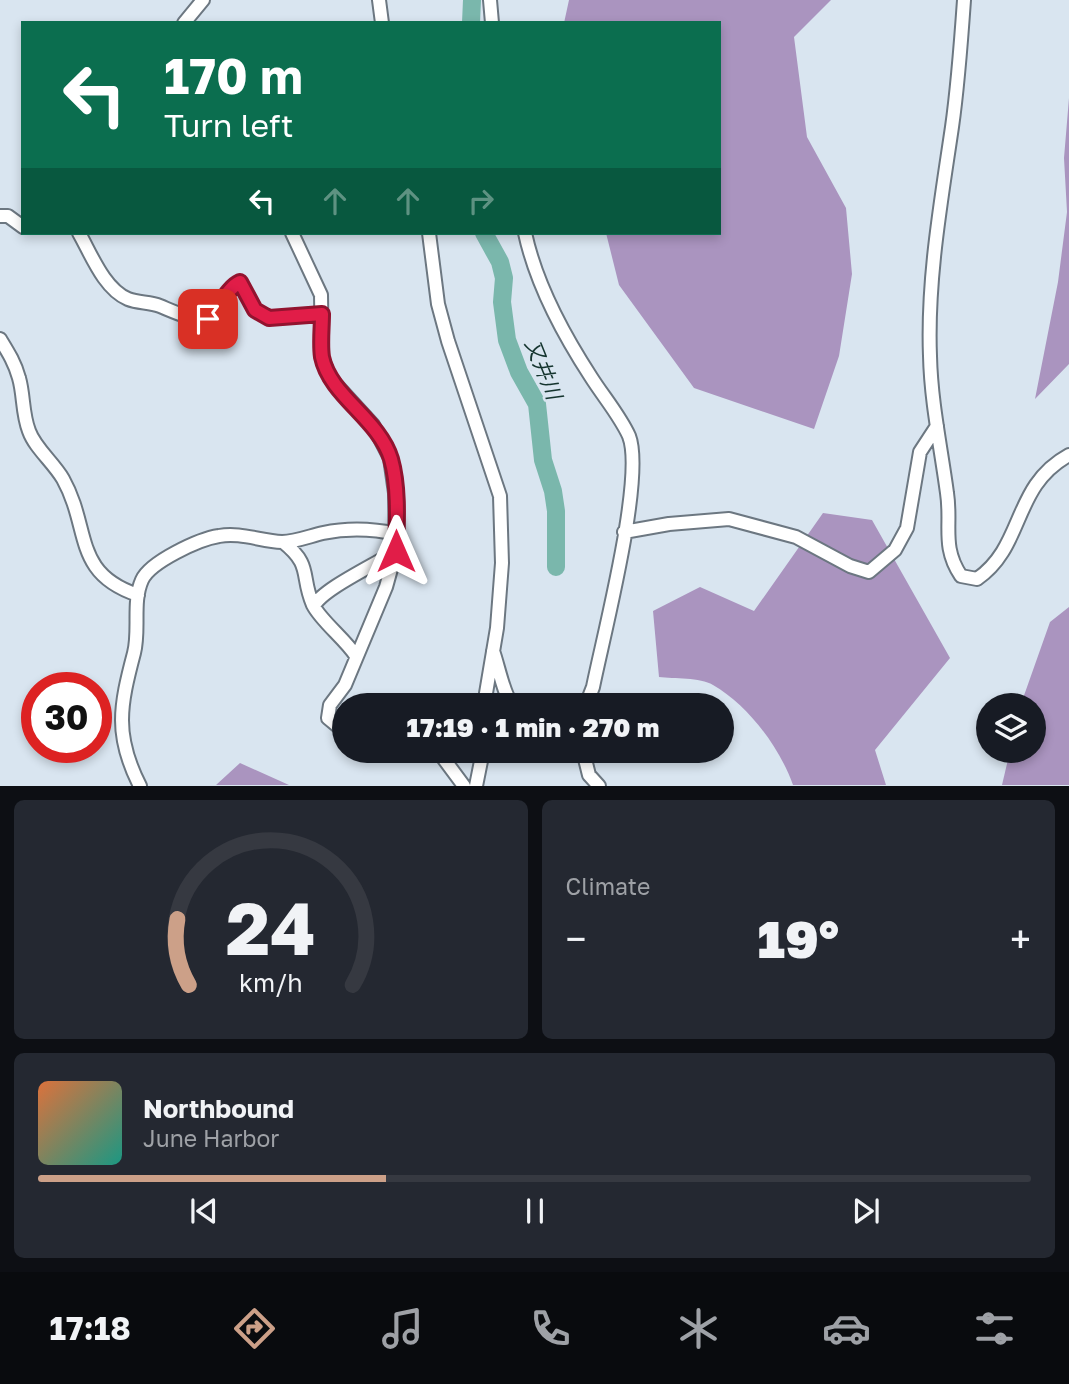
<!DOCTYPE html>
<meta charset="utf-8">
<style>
body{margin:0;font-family:"Golos Text","Noto Sans JP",sans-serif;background:#242831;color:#f1f3f6;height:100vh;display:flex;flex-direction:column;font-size:26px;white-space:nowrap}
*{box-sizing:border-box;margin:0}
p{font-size:23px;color:#9ea1a6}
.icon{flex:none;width:38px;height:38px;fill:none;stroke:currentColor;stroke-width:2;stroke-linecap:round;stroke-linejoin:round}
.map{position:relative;height:786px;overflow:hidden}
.side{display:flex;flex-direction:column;gap:14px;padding:14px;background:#0d0f14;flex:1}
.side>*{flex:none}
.guide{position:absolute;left:21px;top:21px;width:700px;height:214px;border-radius:0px;box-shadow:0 4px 10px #0003;background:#0b6e4f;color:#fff;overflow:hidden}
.buttons{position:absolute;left:976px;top:693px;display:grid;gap:14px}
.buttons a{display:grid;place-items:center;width:70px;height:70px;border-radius:50%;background:#171b24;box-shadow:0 4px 10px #0003;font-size:35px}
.speed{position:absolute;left:21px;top:672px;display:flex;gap:14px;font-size:35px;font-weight:700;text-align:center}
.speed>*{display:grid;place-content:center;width:91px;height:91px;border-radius:50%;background:#171b24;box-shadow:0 4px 10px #0003;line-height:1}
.speed .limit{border:10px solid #d22;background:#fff;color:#111}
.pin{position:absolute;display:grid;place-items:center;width:60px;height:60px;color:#fff;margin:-30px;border-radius:14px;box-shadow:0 4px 10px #0006}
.me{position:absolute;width:77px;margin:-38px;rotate:0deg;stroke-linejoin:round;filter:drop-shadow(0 0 5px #0008)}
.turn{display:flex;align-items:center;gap:24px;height:147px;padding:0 28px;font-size:32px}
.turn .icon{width:91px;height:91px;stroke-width:2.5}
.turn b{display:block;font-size:49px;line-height:60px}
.lanes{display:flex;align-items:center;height:66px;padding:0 28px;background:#0003;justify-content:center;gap:35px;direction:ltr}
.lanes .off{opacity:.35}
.big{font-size:52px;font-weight:800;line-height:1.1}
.side .card{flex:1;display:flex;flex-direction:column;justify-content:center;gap:10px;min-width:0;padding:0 24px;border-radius:10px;background:#242831}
.side .dial{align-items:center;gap:0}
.dial svg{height:182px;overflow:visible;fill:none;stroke:#363941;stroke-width:7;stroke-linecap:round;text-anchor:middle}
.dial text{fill:#f1f3f6;stroke:none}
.song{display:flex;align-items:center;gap:21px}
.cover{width:84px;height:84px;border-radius:10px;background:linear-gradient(135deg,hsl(20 70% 55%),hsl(170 70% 35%))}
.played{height:7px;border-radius:4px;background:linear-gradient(90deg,#cca088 35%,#363941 35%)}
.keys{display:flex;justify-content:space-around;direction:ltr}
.heat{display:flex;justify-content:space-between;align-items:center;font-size:38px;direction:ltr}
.side .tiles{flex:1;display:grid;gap:14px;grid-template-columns:1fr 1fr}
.card:last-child{grid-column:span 2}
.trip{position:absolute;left:332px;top:693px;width:402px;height:70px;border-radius:35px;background:#171b24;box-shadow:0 4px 10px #0003;font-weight:800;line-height:70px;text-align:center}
.dock{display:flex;height:112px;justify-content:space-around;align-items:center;background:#090b0e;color:#9ea1a6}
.dock .icon{width:49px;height:49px}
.dock .current{color:#cca088}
.dock b{font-size:32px;color:#f1f3f6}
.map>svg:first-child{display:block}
.forest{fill:#aa94bf}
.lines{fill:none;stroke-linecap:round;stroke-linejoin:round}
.river{stroke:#7ab7ac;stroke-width:18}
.minor-casing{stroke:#6c7781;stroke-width:16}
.minor{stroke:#fff;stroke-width:12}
.route-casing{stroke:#92132f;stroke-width:18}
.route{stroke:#e11d48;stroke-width:12}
.labels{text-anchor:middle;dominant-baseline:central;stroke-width:5;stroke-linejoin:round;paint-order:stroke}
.water-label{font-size:21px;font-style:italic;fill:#14342e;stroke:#d9e5f0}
</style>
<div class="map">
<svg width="1069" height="786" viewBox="0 0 1069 786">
<rect width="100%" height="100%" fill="#d9e5f0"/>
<path class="forest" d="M569,0H831L794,37L807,137L846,208L852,274L839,356L814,429L694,388L619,285L606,233H719V23H564Z
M1069,98V364L1035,399L1058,282L1067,212L1064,158Z
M823,513L872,520L950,658L875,750L886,785H793C780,748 748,705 713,685C700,677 674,679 659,677L653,611L700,587L754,611Z
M1069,607V785H1002L1010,751H1034V705L1021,704L1050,622Z
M240,763L289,785H216Z"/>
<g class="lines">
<path class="river" d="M471,23L472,0
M484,233L500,262L504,278L502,302L507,340L519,372L537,404L543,460L553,491L556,511V567"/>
<g class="minor-casing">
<path id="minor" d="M379,0L382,23
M490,0L492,23
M964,0C961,43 958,85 952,127C941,202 927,280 930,356C931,402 941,448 947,493C952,525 941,546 961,576L977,579C1025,546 1012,486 1069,455
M184,23L203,0
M0,216H8L23,227
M79,233C91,254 104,289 128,299C138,303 150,302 160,306C177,313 191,320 208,319C219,308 227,288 240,282L255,310L269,318L322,314
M292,233L321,295L322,357L330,378L373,425L390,458L395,493L396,551L386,587L345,685L330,705L328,718L345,732
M429,233L438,304L448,341L500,496L502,563L497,628L484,705
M525,233C536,284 563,334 591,377C603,396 620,416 629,436C645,477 603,637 593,687L586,705
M0,339C8,352 15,363 19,378C24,395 22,413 29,431C35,448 53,462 63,479C91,529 72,573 138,595
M624,532L669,524L729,519L796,537L850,566L869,572L895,550L907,528L920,452L937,426
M283,542C313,566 300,575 313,605C321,621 345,639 356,656
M314,606C322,589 377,564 396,551
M493,651C498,664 504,697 513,705
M438,751L464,786
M583,751L589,775L599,786
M140,786C114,735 120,706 134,653C140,630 132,602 142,580C150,562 199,539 219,536C240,532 261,541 282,542C295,542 310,536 323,533C347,528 374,529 397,534
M476,786L483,751"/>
</g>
<use href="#minor" class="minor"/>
</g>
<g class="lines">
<g class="route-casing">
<path id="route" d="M208,319C219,308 227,288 240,282L255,310L269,318L322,314C322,327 320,344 322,357C330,396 379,419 391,459C399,487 397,522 396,551"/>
</g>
<use href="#route" class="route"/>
</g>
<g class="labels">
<g class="water-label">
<text transform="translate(544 369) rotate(68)">又井川</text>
</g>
</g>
</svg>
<div class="buttons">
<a><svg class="icon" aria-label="layers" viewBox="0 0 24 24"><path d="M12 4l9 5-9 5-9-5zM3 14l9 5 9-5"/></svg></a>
</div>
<div class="speed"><div class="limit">30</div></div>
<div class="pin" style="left:208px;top:319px;background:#d93025"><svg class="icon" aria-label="arrive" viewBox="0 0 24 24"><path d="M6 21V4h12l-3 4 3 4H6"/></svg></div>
<svg class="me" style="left:396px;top:551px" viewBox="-20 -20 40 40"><path d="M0-17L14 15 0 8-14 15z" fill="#e11d48" stroke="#fff" stroke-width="4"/></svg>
<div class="trip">17:19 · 1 min · 270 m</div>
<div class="guide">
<div class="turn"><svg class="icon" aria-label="left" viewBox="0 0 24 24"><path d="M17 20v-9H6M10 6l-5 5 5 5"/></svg><div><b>170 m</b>Turn left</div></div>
<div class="lanes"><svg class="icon" aria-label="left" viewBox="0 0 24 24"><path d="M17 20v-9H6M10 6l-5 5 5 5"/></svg><svg class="icon off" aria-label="ahead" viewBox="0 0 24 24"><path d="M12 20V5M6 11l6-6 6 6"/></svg><svg class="icon off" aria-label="ahead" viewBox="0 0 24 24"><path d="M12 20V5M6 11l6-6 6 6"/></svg><svg class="icon off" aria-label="right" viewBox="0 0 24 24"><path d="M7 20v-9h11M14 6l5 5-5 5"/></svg></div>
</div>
</div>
<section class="side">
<div class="tiles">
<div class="card dial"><svg viewBox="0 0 100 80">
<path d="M14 69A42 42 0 1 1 86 69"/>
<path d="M14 69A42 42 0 0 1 9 40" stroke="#cca088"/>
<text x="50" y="56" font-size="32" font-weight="700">24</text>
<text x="50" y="72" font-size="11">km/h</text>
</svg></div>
<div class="card"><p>Climate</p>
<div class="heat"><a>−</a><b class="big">19°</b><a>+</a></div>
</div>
<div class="card">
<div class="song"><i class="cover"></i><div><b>Northbound</b><p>June Harbor</p></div></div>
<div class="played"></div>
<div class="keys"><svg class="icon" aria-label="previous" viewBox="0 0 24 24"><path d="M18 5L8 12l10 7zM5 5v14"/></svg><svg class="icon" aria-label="pause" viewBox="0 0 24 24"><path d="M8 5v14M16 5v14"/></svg><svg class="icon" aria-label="next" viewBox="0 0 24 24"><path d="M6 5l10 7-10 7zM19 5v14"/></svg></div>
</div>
</div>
</section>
<nav class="dock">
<b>17:18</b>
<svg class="icon current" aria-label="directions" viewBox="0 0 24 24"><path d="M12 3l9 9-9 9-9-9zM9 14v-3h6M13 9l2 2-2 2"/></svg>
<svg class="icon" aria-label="music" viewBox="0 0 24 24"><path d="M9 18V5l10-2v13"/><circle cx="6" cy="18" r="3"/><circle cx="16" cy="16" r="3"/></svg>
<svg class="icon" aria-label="phone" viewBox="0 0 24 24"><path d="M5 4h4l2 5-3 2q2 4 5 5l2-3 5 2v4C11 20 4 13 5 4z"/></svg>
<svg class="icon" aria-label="climate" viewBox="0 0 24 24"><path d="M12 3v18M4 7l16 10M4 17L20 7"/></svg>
<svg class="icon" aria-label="car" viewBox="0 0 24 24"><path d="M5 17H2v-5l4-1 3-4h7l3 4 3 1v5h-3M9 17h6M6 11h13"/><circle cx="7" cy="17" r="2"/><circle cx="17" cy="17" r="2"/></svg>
<svg class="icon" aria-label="filters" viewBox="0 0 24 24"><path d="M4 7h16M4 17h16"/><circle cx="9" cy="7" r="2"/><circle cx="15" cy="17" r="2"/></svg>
</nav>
